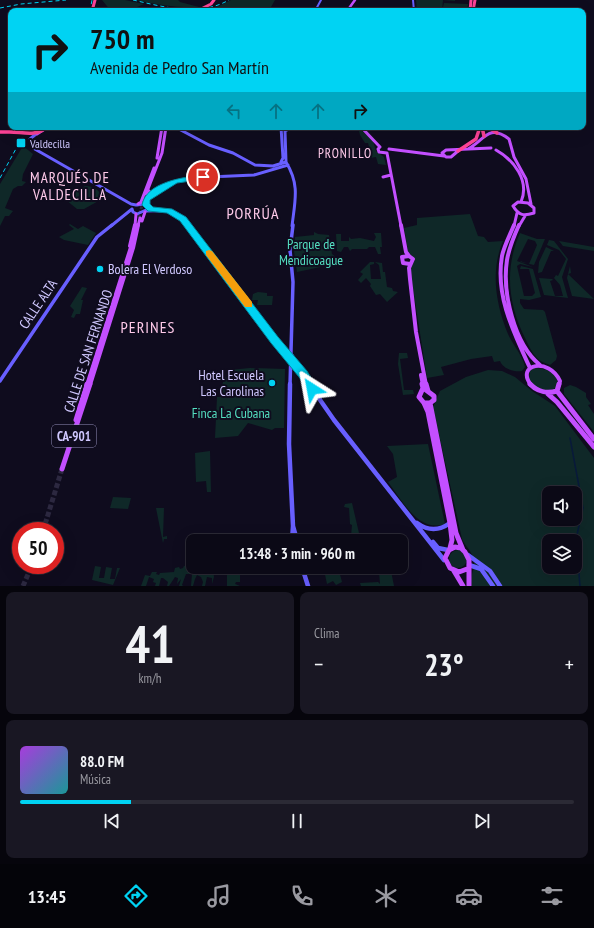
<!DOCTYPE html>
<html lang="es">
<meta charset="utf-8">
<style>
body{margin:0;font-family:"PT Sans Narrow",sans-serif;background:#191723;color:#f1f3f6;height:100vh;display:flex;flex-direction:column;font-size:15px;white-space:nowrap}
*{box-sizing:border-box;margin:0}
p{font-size:13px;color:#9a9aa1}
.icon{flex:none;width:22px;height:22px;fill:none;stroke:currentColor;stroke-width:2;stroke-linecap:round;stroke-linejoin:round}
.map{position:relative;height:586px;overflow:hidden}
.details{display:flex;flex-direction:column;gap:6px;padding:6px;background:#06050c;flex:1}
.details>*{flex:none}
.guide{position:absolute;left:8px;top:8px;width:578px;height:122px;border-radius:8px;box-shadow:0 4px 16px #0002,0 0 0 1px #2b2a35;background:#00d3f3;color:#111;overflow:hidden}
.tools{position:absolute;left:542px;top:486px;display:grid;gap:8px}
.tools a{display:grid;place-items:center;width:40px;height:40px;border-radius:8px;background:#0b0916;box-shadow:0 4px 16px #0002,0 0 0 1px #2b2a35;font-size:20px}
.speed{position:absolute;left:12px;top:522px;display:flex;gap:8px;font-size:20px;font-weight:700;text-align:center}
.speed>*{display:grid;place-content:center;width:52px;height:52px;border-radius:50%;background:#0b0916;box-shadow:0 4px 16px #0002,0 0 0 1px #2b2a35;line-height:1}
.speed .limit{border:6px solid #d22;background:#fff;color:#111}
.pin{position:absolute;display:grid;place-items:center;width:34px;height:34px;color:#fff;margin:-17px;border:2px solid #fff;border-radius:50%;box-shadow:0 1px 4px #0007}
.me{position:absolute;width:44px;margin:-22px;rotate:326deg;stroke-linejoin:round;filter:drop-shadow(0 0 3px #0008)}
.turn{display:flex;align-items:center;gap:14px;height:84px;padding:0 16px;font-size:18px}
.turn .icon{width:52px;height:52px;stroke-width:2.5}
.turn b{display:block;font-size:28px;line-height:34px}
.lanes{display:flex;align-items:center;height:38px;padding:0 16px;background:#0003;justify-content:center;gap:20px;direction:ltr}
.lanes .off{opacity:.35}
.big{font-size:30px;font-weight:700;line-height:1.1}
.details .tile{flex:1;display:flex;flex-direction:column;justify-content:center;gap:6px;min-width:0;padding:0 14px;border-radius:8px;background:#191723}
.details .dial{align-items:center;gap:0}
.dial b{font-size:52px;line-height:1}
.song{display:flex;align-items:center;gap:12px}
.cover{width:48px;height:48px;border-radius:6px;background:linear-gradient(135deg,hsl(280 70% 55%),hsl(180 70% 35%))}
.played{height:4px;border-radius:2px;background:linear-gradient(90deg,#00d3f3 20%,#2b2a35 20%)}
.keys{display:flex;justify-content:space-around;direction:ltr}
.heat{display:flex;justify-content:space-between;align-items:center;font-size:22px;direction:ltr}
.details .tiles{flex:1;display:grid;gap:6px;grid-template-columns:1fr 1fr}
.tile:last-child{grid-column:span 2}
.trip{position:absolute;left:186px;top:534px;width:222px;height:40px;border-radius:8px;background:#0b0916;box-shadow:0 4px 16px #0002,0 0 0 1px #2b2a35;font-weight:700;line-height:40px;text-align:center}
.dock{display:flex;height:64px;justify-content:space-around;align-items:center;background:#040409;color:#9a9aa1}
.dock .icon{width:28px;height:28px}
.dock .selected{color:#00d3f3}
.dock b{font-size:18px;color:#f1f3f6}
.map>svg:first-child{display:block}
.green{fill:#0f2828;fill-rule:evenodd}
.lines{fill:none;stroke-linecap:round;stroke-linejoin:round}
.stream{stroke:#08193a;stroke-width:1.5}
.primary-tunnel-far1{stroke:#2c2840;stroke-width:3;stroke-dasharray:3 1.5;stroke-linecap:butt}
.primary-tunnel{stroke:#2c2840;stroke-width:5;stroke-dasharray:5 2.5;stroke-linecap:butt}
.secondary-far3{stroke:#685fff;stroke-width:2}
.secondary-far2{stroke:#685fff;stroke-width:3}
.secondary-far1{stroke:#685fff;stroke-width:3.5}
.secondary{stroke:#685fff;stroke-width:4.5}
.primary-far3{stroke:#c34fff;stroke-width:2.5}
.primary-far2{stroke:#c34fff;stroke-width:3}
.primary-far1{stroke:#c34fff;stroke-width:4}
.primary{stroke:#c34fff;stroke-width:5}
.highway-far1{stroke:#ff4397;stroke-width:3}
.highway{stroke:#ff4397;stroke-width:3.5}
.rail{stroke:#00d3f3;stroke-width:1;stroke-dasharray:4 3;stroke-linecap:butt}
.route{fill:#00d3f3;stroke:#00899e}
.slow{fill:#f59e0b}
.poi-dot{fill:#00d3f3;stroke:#0f0c1e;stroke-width:1.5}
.labels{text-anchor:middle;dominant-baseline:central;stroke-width:4;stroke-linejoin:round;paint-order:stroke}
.far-poi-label{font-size:12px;fill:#d0c8ff;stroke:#0f0c1e;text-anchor:start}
.far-quarter-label{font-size:13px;letter-spacing:1px;fill:#ffcaea;stroke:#0f0c1e}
.shield{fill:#0f0c1e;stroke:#9690bc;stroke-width:1}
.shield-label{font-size:13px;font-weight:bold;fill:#d0c8ff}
.park-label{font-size:14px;fill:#54dfc1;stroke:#0f0c1e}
.poi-label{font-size:14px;fill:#d0c8ff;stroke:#0f0c1e;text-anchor:start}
.street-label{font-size:14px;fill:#d0c8ff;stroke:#0f0c1e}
.neighbourhood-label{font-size:15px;letter-spacing:1px;fill:#ffcaea;stroke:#0f0c1e}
.quarter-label{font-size:16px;letter-spacing:1px;fill:#ffcaea;stroke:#0f0c1e}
</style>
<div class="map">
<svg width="594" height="586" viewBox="0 0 594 586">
<rect width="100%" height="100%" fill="#0f0c1e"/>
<path class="green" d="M102,0H125L144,4L128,11H111Z
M136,0H178L180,2L199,7C178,8 157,5 136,0Z
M231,0H275L271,7L258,11H199L219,6Z
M416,0H455V1L443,0L442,11H417Z
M444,3L468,4L467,11H442Z
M358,127L373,141L376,151L384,157L386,165L378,164L376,157L369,158L371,154L368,143H365L360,135Z
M23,146L33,154L23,174L22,181L26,182L22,186H18L13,189L5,208L13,211L9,216H5L0,226V184Z
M85,186C91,186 98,188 101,195H103L102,199L84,209H77L66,200L67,196Z
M470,214L478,236L484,237L488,242L503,241C490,271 496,305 508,334C513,345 523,356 525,367L522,371C514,372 503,369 500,361L494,362L492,356L471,359L441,367L444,375L427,378L410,269L415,260L408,251L404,228L417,225V218Z
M70,224L78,229L83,226L96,233L88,245L64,240L59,237L74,229L69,225Z
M314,232L318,234L329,235L332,254L342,262L335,263L336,264L332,268L335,264L297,272L294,251L295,237L314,235Z
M374,233H381L382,247H380L381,254H378L375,247H369L367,249H352L350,251L348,247H344L341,252L337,251L336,234H341V241H349V237L351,239L360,238L374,241L376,237Z
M520,233L537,239H545L534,265L521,262L520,261L529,264L537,245L535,241L528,239L517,261L533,267L520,264L517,266L524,296H532L535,293L529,269H520L521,266L533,269L541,297L529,300L520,299V303L524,309L543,310L545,312L557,356L556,360L550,365C546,363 540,362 537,358C532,353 529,346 526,340C508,305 504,269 520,233Z
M549,240L554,241L568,259L562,277L568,298L544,295L539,278L552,279L553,280L550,281L555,296H563L560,285L554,278L556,275L558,276L566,259L559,250L547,245Z
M559,241L594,247V251L563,246Z
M546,247L554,251H551L542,272L538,273L539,262Z
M370,262H374V264L370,265L371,279H381L379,265L375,262L382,263L383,272H385L387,287L392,288L393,291L398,292L387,302L380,294L376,295L370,286L371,284L366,278L361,283L358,280L363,274L360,272Z
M570,266L571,273L568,274L594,299L572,296L567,278Z
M82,287L87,288L81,300H83L80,314H76L74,318L71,317L74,310L70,306Z
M258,292L267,293V296H273L272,305H257L258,300H252L253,294Z
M399,353H407L408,358L400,359L404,390H413L414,394L403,395L398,364Z
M250,368L285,369L284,428H275L272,430L248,423L238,436L215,438L217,397H220L224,377L229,378L230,370Z
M534,368C545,368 562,373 556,388L549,391L536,388L529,379L530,370Z
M488,370L502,371L515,377L532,391L555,406L594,458V586H472C469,576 475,571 474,561C473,552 465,546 462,539L433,407L440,391L466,377ZM549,493H575V519H549ZM549,541H575V567H549Z
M570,385L576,387L586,393V397L591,404L588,405L594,414V432L564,394V388Z
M428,444L445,524C418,533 402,500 388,482L397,477L393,454L387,446Z
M210,451L211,492H207L206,481L196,482L195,453Z
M113,497L131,498L128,509L110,508Z
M352,503L359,533L351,536L352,525L350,524L349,508L344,507L345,504Z
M156,508H164L163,537L167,536V539H164L163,543Z
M449 559a9 9 0 1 1 18 0a9 9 0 1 1-18 0Z
M193,564V567H213L214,577L212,584V578L207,577L205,586H202L203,582L201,577L197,575L195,579L193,586H191L192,574H186L182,585L183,586H179L181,579L177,584L178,578L175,577L169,586H167L168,582L163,578H161L159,586H155L156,583L153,582L154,579L149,577L146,586H141L145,575L150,576L152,572H157L156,574L159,575L160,573L174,572L175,568L179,567L180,569L183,568L184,566Z
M95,566L101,567L99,578H104L106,567L112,568L110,579H115L117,568H120L113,585L92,580Z
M227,567H230L231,575H235L236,571H238L237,567H240V582H236L235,584L240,586H227Z
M333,567H338L342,582L336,585L333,581L327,584L324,570Z
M391,571L394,586H361L360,583L378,582L380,584L379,572Z"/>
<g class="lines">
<path class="stream" d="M570,438L583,508L576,539L580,586"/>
<path class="primary-tunnel-far1" d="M139,218L144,196"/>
<path class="primary-tunnel" d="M43,531L62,469
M23,586L32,565"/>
<path class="secondary-far3" d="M413,0L414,11
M315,11L321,0"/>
<path class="secondary-far2" d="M175,127L209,145L233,153L255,165L273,166L286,162
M281,127L283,158L281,162
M285,131L286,162
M285,131L293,127
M36,134L30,139L33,148L131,204L136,205
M286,162C300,185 295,200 292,226
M147,199L176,181L209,177L254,175L288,165
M137,205L143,204L147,208
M132,209L133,212L137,214L146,210
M146,211C164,210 176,210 188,226
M111,226L132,209"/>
<path class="secondary-far1" d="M188,225L290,359
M291,354L310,385
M0,381L97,237L112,225
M290,385L293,282L290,250L293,225"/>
<path class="secondary" d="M290,384L289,444L293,526L297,540
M309,384L334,420L444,560
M417,523C428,531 439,531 450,523
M292,541L293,526
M433,542L438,548L448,550
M468,555L490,571L500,586
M469,565L481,569L493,586
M302,567L308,586"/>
<path class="primary-far3" d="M347,11L355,0"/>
<path class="primary-far2" d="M361,127L380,147L378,149L379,152L387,153
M37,134L48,127
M389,149L444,156
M468,149C484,141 488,123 509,139L514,157L526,179L531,204
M496,150C514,160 530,181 521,202
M458,151L451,157H446L442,153L446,150L491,148
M387,153L401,226
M157,158L162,127
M383,177L391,175
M146,194L162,153L166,127
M518,202L528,203L534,208V213C524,216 519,216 513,206Z
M138,204L141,202L154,168
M145,205L149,191
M142,221L145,212
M135,226L136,214
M138,226L140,218
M514,226L517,213
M519,226L525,216"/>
<path class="primary-far1" d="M401,225L406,252L409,256
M514,225C510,235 504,246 502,256C495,296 514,333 530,368
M519,225C514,236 509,248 507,260C502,292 514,344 540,365
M130,246L135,225
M410,264L403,263L402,257L409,256L413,259L409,268L410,279L416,332L426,385
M421,375L423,385
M87,385L132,244
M90,385L133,248L138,225
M531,385C515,364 549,357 560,381L559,385"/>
<path class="primary" d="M422,384L423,388L419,397L424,403H430
M426,384L428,391
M530,384C538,392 546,394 557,391L559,384
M426,390L434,396V400L430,403
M557,391L594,439
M548,394L557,402L594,447
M424,403L428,412L450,523L452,540L450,548
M430,403L456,533L463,550
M76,420L87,384
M62,469L90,384
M467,569L459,572L450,568L445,558L449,550L455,547L461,548L465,552L469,560V586
M454,571L463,586"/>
<path class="highway-far1" d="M92,11L95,0
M197,11L211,4L214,0
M470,11L471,0
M473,11L475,0"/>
<path class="highway" d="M482,127L484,136
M488,127L497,133
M16,130L24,127
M0,132H9
M7,132C20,131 36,138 46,127
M458,151L476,139L480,127"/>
<path class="rail" d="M133,0C164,7 199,17 229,0
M0,8L21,4L66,0
M90,11L92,0
M0,178L23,136"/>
</g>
<path class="route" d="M203,175L207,177L206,179L177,183L150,200V204L153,207L172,209L186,217L278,337L307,371L318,389L316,392H309L299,377L271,343L180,221L167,213L148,211L142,205C146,182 184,177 203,175Z"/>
<path class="slow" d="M209,250L212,251L252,302V307H245L206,255V251Z"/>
<g class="poi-dot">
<rect x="16" y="138" width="10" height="10" rx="2"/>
<circle cx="100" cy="269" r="4"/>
<circle cx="272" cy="383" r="4"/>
</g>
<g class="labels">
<g class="far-poi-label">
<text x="30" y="143">Valdecilla</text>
</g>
<g class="far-quarter-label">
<text x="345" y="153">PRONILLO</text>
</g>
<rect class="shield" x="52" y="425" width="44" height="22" rx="3"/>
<g class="shield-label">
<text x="74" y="436">CA-901</text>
</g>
<g class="park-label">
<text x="311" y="244">Parque de<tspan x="311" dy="16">Mendicoague</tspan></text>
<text x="231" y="413">Finca La Cubana</text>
</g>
<g class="poi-label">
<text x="108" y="269">Bolera El Verdoso</text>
<text x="264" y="375" text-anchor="end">Hotel Escuela<tspan x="264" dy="16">Las Carolinas</tspan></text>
</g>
<g class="street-label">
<text transform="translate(38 304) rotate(-56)">CALLE ALTA</text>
<text transform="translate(88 351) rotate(-72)">CALLE DE SAN FERNANDO</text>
</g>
<g class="neighbourhood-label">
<text x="70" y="177">MARQUÉS DE<tspan x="70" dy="17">VALDECILLA</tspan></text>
</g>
<g class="quarter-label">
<text x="253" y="213">PORRÚA</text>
<text x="148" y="327">PERINES</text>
</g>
</g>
</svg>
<div class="tools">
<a><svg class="icon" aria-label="sound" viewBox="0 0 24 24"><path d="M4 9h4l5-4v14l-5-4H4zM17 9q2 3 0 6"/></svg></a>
<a><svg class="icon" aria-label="layers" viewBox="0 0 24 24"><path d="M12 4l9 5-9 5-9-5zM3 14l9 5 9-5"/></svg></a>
</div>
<div class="speed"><div class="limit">50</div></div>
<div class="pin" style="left:203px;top:177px;background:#d93025"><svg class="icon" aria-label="arrive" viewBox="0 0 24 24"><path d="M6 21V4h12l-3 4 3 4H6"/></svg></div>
<svg class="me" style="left:312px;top:389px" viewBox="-20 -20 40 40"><path d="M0-17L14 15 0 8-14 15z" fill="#00d3f3" stroke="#fff" stroke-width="4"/></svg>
<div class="trip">13:48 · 3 min · 960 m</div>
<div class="guide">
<div class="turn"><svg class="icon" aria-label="right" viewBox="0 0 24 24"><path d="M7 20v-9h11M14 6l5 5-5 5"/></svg><div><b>750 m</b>Avenida de Pedro San Martín</div></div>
<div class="lanes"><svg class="icon off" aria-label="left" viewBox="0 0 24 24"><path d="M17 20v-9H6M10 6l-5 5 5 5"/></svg><svg class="icon off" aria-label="ahead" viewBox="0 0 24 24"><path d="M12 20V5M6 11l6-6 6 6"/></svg><svg class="icon off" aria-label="ahead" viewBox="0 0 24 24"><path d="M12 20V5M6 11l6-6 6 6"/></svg><svg class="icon" aria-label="right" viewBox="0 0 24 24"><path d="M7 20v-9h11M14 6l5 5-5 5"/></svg></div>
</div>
</div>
<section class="details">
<div class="tiles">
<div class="tile dial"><b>41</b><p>km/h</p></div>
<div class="tile"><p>Clima</p>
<div class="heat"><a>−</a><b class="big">23°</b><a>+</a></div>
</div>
<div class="tile">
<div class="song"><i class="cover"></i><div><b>88.0 FM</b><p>Música</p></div></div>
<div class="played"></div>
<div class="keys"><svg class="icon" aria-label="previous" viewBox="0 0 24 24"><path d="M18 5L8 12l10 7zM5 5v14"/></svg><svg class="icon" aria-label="pause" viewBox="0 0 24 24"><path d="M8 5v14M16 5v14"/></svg><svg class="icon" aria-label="next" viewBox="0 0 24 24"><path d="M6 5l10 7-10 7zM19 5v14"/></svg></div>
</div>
</div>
</section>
<nav class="dock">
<b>13:45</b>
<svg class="icon selected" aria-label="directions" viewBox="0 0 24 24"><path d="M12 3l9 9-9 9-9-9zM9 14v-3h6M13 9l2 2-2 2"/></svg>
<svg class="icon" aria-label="music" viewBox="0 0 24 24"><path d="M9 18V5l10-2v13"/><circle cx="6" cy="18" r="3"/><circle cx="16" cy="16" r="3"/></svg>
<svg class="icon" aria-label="phone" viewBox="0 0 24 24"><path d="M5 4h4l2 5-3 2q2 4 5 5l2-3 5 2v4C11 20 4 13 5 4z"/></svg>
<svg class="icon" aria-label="climate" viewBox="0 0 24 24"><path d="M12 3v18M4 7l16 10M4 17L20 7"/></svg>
<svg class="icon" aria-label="car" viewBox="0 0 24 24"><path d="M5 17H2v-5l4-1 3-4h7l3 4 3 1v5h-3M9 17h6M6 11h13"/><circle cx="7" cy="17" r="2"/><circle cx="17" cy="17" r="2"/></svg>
<svg class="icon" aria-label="filters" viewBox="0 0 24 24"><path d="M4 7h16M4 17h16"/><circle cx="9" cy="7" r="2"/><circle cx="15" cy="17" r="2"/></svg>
</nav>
